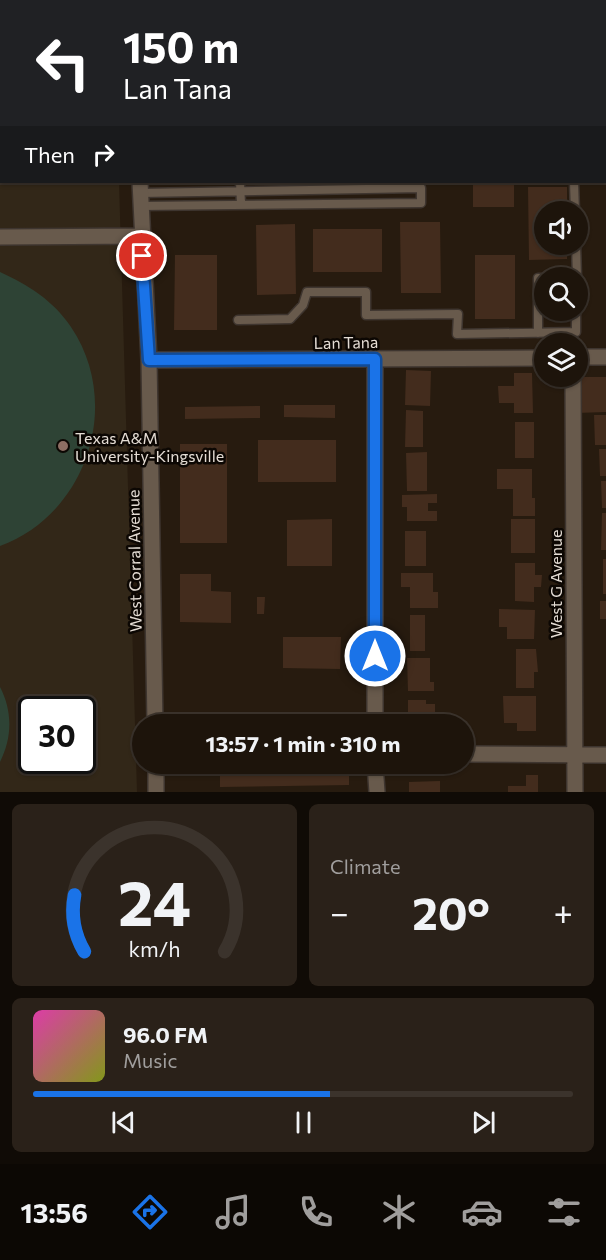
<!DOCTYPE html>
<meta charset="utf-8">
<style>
body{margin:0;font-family:Commissioner,sans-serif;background:#2a2119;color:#f1f3f6;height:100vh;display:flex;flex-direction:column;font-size:22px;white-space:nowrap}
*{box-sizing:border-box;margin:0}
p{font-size:20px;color:#a09e9d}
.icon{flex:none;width:33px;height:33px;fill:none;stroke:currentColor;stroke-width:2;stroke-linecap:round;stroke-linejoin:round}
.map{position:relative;height:792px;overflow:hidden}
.sheet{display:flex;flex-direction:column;gap:12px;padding:12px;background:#100b06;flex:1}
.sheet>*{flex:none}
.guide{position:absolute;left:0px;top:0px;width:606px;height:183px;box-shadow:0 2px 4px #0004,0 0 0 2px #3b332c;background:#202124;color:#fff;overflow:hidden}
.buttons{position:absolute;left:534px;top:201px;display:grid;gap:12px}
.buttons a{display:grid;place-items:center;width:54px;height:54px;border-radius:50%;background:#1d140b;box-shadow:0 2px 4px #0004,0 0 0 2px #3b332c;font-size:30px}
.speed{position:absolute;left:18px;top:696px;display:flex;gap:12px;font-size:30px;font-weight:700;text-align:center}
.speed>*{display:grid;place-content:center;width:78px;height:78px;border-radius:50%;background:#1d140b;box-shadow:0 2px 4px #0004,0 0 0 2px #3b332c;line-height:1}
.speed .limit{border:3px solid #111;border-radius:9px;background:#fff;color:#111}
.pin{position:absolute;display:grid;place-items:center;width:51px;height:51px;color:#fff;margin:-26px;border:3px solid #fff;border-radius:50%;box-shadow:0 2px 6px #0007}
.me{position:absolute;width:66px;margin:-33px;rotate:0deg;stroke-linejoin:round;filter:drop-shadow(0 0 4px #0008)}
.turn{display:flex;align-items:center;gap:21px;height:126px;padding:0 24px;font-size:27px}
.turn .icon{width:78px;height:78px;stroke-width:2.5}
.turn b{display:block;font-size:42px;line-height:51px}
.then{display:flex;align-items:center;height:57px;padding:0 24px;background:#0003;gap:12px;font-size:22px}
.big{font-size:45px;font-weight:700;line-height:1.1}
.sheet .card{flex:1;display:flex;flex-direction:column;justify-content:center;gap:9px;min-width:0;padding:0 21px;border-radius:9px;background:#2a2119}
.sheet .dial{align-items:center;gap:0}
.dial svg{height:156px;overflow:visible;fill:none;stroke:#3b332c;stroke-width:7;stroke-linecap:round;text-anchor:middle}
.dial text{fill:#f1f3f6;stroke:none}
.song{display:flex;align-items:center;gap:18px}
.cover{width:72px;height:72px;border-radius:9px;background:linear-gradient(135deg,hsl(320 70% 55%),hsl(70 70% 35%))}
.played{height:6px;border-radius:3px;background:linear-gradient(90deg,#1a73e8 55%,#3b332c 55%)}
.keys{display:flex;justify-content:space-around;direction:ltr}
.heat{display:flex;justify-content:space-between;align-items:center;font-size:33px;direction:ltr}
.sheet .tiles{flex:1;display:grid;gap:12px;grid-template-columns:1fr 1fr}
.card:last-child{grid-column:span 2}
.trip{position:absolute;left:132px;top:714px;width:342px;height:60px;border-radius:30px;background:#1d140b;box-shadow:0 2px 4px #0004,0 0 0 2px #3b332c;font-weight:700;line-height:60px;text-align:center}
.dock{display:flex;height:96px;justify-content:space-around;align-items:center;background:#0c0804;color:#a09e9d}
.dock .icon{width:42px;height:42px}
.dock .on{color:#1a73e8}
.dock b{font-size:27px;color:#f1f3f6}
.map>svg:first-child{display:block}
.education{fill:#322718;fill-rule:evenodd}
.green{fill:#2e4335}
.building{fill:#432c1d}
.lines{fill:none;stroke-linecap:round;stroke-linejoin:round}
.service-casing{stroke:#3e352f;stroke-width:11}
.minor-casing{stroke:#3e352f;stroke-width:18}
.service{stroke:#685a4c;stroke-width:8}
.minor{stroke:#685a4c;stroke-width:15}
.route-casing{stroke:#114b97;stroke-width:15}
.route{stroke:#1a73e8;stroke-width:10}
.education-dot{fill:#8d6e63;stroke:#0c0703;stroke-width:2}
.labels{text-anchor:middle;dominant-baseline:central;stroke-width:5;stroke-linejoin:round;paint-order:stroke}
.street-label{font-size:16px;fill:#e5ddd5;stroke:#0c0703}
.poi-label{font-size:16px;fill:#e5ddd5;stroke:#0c0703;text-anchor:start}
</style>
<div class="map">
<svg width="606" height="792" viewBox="0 0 606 792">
<rect width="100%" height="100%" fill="#271b0f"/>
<path class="education" d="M0,0H114L2,2V182H119L137,792H0ZM32,710H82V760H32Z"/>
<path class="green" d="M0,272C28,285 53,300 71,327C123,404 87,514 0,546Z
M0,687C13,712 12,738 0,762Z"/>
<path class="building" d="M269,182H309V185H269Z
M473,182H514V207H473Z
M528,187H567V212H544V244H567V259L529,260Z
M400,222H440L441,293H401Z
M295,224L296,294L257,295L256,225Z
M313,229H382V272H313Z
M175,255H217V330H174Z
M475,255H515V319H475Z
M406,370L431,371L430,406L405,405Z
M514,373H532L533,413H514V403H499L498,386H514Z
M575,377H606V412L576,413Z
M284,405H335V418L284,417Z
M260,406V418L185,419V407Z
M406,410L423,411V447H405Z
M594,415H606V445H595Z
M515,422H534V458H515Z
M258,440H336V482H258Z
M180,444H227V543H180Z
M599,449H606V476H600Z
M427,452V491H407L406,453Z
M497,469H532V498H535V516H513V489H497Z
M601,481H606V508H602Z
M437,494V503H428V511H437V521H407V507H402V495Z
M602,513H606V550H601Z
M332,519V566H287V520Z
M511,519H535V553H511Z
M405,531H426V566H405Z
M603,559H606V594H603Z
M515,563H535V575H542L541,587H534V602L515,601Z
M401,573H433V592H438V608H410V587H401Z
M180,574H211V591L231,592V623L180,622Z
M257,597H265L264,614H257Z
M600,601H606V619H600Z
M499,609L535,610L534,639H507V627H499Z
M410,615H425V651H410Z
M283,637H341L340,669L283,668Z
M516,649H536L538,672H534V688H516Z
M407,658H430V682H434V691H408Z
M503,696H536V731H517V723H504Z
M408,700H426V704H435V712H426V724H408Z
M348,715V724H286V716Z
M220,764H349V785L220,787Z
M526,775H538V792H508V786H526Z
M440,781V792H409V782Z"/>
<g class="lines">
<g class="service-casing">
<path id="service" d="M238,0V2
M570,0V2
M240,182L241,204
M574,182L575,212
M140,193L421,188V203L140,206
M576,244L577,278
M552,278L577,277
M238,320L290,319L303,305L307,292H366V315L458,314L457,334L576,332V310
M538,333V278H544"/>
</g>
<g class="minor-casing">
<path id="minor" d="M135,0V2
M140,182L149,360L155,724
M0,237L141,236
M578,357H606
M375,359V724
M149,360L544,358
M573,376L575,792
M464,754L606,755
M156,764V792
M375,764L377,792"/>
</g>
<use href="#service" class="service"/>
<use href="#minor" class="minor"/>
</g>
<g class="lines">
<g class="route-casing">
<path id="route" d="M142,256L149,360L375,359V656"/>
</g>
<use href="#route" class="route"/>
</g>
<circle class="education-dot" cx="63" cy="446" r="6"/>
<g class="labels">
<g class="street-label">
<text transform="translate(346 342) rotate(-1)">Lan Tana</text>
<text transform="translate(134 561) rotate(-91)">West Corral Avenue</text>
<text transform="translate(555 584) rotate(-90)">West G Avenue</text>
</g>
<g class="poi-label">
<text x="75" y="437">Texas A&amp;M<tspan x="75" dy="18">University-Kingsville</tspan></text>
</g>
</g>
</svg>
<div class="buttons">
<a><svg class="icon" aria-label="sound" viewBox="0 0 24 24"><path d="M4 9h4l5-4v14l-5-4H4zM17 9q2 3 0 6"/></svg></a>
<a><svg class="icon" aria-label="search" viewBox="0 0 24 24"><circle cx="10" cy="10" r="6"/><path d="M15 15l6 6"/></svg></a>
<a><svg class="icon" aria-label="layers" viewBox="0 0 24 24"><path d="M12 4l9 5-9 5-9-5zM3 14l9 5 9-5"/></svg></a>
</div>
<div class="speed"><div class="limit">30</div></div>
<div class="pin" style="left:142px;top:256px;background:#d93025"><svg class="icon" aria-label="arrive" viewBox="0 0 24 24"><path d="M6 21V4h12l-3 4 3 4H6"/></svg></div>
<svg class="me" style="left:375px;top:656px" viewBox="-20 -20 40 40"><circle r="17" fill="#1a73e8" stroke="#fff" stroke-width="3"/><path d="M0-11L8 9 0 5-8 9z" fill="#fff"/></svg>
<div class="trip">13:57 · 1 min · 310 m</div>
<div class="guide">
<div class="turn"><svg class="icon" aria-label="left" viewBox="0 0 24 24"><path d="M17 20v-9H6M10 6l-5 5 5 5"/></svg><div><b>150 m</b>Lan Tana</div></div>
<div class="then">Then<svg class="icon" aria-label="right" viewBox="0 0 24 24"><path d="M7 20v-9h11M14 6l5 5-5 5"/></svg></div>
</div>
</div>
<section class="sheet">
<div class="tiles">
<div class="card dial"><svg viewBox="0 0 100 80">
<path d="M14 69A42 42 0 1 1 86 69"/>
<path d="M14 69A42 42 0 0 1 9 40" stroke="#1a73e8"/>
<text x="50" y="56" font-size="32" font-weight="700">24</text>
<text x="50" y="72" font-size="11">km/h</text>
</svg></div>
<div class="card"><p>Climate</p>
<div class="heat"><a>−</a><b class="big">20°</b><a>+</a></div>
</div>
<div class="card">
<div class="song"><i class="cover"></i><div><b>96.0 FM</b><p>Music</p></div></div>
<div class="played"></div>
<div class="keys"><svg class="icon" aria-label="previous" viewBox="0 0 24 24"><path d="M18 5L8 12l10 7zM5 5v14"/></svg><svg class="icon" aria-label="pause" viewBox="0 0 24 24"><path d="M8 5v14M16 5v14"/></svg><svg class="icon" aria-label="next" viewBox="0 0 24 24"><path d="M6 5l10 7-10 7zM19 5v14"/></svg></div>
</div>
</div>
</section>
<nav class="dock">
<b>13:56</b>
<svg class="icon on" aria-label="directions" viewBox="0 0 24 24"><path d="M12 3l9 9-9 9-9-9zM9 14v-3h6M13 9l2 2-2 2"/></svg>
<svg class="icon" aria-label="music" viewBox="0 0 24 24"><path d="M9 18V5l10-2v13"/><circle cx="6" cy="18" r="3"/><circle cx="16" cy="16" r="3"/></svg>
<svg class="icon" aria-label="phone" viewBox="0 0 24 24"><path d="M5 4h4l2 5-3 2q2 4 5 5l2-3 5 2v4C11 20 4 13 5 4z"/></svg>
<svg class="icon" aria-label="climate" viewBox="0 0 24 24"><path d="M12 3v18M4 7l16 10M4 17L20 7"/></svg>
<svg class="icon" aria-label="car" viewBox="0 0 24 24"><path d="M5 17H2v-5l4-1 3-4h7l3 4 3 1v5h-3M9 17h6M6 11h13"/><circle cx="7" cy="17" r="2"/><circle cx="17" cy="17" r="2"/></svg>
<svg class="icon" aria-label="filters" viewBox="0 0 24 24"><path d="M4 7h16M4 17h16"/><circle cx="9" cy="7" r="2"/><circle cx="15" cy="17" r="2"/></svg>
</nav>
